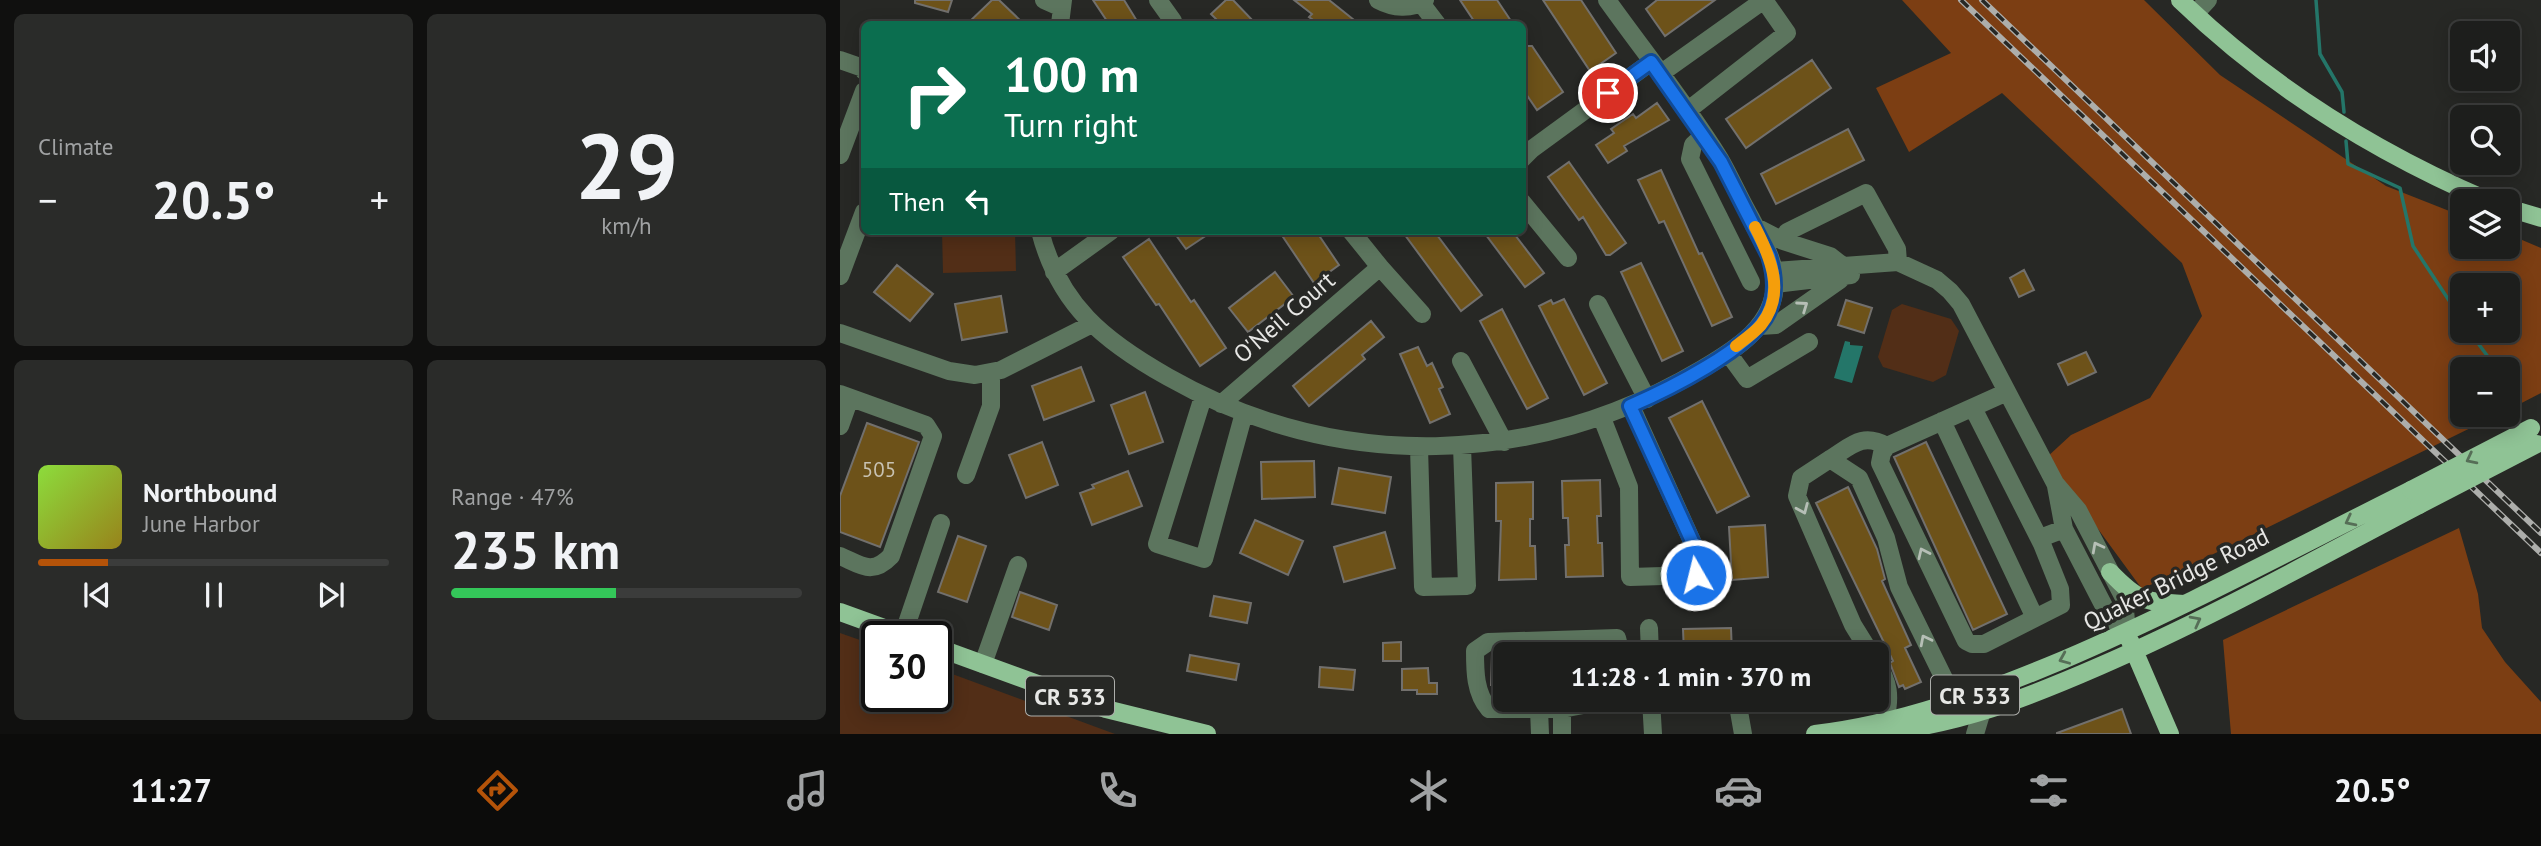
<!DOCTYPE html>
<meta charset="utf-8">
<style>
body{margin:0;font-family:"PT Sans",sans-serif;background:#2a2b29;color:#f1f3f6;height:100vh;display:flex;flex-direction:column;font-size:26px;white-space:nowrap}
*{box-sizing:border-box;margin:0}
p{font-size:23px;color:#a0a2a3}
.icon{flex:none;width:38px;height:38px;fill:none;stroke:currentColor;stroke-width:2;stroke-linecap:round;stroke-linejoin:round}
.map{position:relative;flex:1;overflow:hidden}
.details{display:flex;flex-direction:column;gap:14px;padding:14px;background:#10100f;width:840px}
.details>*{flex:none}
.guide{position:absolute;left:21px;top:21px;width:665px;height:214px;border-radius:10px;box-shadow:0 4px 18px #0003,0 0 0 2px #3b3c3b;background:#0b6e4f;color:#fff;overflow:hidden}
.tools{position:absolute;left:1610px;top:21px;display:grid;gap:14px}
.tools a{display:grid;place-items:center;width:70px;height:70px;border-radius:10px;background:#1d1e1c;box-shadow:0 4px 18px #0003,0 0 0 2px #3b3c3b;font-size:35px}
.speed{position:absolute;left:21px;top:621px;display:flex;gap:14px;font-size:35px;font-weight:700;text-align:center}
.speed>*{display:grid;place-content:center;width:91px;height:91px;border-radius:50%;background:#1d1e1c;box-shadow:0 4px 18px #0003,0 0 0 2px #3b3c3b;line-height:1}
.speed .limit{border:4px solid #111;border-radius:10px;background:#fff;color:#111}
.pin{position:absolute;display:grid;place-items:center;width:60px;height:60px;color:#fff;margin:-30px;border:4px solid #fff;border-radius:50%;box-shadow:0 2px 7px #0007}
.me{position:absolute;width:77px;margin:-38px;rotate:352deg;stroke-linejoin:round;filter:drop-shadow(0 0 5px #0008)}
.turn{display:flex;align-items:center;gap:24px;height:147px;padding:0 28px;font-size:32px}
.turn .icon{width:91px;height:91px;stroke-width:2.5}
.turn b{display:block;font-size:49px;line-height:60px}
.then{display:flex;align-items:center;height:66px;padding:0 28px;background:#0003;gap:14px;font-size:26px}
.big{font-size:52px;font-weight:600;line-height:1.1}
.details .card{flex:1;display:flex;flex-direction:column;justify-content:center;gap:10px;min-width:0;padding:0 24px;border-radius:10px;background:#2a2b29}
.details .dial{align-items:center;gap:0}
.dial b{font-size:91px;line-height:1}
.song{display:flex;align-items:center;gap:21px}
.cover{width:84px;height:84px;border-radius:10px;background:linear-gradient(135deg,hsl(90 70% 55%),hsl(50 70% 35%))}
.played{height:7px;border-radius:4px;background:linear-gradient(90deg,#b45309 20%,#3b3c3b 20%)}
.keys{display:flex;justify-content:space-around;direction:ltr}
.heat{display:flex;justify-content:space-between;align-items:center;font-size:38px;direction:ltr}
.charge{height:10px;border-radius:5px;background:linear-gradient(90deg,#34c759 47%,#3b3c3b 0)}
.details .tiles{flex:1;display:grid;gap:14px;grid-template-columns:repeat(2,1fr)}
.trip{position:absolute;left:653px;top:642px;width:396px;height:70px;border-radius:10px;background:#1d1e1c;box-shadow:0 4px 18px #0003,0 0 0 2px #3b3c3b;font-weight:600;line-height:70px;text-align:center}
.tabs{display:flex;height:112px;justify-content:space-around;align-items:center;background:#0c0c0b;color:#a0a2a3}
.tabs .icon{width:49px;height:49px}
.tabs .on{color:#b45309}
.tabs b{font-size:32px;color:#f1f3f6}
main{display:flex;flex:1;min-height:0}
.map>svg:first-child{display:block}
.green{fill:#522e17}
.forest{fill:#7c3e13;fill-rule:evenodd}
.water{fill:#247669}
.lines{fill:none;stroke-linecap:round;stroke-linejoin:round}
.stream{stroke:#247669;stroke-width:3.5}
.building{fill:#6d5219;stroke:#72706d;stroke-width:2}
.minor{stroke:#5c755e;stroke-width:18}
.major{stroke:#8fc395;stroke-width:18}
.rail-casing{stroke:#adaeab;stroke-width:6}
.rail{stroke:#272825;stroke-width:3.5;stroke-dasharray:10;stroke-linecap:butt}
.major-bridge{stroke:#8fc395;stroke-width:18}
.oneway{stroke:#b6bfb6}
.oneway2{stroke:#566e57}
.route-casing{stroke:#114b97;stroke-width:18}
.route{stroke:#1a73e8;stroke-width:12}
.slow{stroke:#f59e0b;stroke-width:12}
.labels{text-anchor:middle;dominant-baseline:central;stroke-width:7;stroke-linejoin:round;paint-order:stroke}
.number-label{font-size:21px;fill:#c8c2b2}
.shield{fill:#272825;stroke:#adaeab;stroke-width:2}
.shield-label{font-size:23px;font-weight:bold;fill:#e7e7e5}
.street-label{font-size:24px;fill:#e7e7e5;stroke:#272825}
</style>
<main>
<section class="details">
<div class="tiles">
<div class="card"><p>Climate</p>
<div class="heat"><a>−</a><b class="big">20.5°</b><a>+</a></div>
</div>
<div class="card dial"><b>29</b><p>km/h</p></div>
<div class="card">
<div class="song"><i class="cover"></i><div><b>Northbound</b><p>June Harbor</p></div></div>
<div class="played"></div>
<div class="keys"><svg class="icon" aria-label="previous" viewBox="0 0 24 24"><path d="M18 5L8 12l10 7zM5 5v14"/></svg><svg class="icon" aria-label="pause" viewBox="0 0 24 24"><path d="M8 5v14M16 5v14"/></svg><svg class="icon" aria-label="next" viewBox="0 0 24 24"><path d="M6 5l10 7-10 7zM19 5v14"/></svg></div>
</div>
<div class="card"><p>Range · 47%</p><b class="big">235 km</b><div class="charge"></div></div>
</div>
</section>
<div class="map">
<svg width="1701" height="734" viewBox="0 0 1701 734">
<rect width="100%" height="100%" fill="#272825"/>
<path class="green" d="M102,231H175L176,271L103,273Z
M1062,304L1111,319L1119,331L1106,375L1093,382L1043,367L1038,357L1052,310Z
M0,633L37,646V696H96V668L275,734H0Z"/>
<path class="forest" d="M1062,0H1304L1380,75L1546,186L1622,216V247H1668V234L1701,248V393L1668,410V369H1622V415H1657L1302,589L1206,458L1231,435L1310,398L1362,316L1342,263L1162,93L1069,152L1036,88L1111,53ZM1622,285H1668V331H1622Z
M1619,528L1638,594L1642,628L1665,662L1701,702V734H1391L1383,640Z"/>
<path class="water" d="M1005,341L1010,342V345L1023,346L1012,383L994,378Z"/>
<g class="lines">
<path class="stream" d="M1476,0L1480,54L1502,92L1504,112
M1506,141L1508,164L1560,188L1573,246L1622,320
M1629,331L1657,369
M1668,384L1680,399"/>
</g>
<path class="building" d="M75,0H112L108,12L75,3Z
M152,0H159L184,24H127Z
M253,0H284L297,21L291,24H269Z
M386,0H393L416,24H381L371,14Z
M454,0H489L519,24H479L469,17L472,14Z
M620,0H657L673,24H636Z
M703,0H741L776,53L750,71Z
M817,0H875L825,36L806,9Z
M688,46H692L723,92L697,110L682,88V49Z
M972,60L991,88L906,148L886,119Z
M817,103L829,120L784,146L787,151L768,163L756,145L774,133L771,129L793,114L796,118Z
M1008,129L1024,160L936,204L921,174Z
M729,162L786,243L770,255H766L743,217L739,220L708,177Z
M821,170L859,254L862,253L892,317L872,326L824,221L819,223L798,180Z
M333,231H373L346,249Z
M439,231H476L499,265L474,283Z
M562,231H594L642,295L621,311Z
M643,231H672L704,273L685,287Z
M309,239L351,302L354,300L386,348L360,366L319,304L316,305L283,257Z
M801,263L843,351L822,361L781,272Z
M57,265L93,294L70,321L34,292Z
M1184,270L1194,290L1179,297L1170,278Z
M435,272L454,297L408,332L389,308Z
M161,296L167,332L122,340L115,304Z
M724,299L767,383L744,395L699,306L711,300L713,304Z
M1006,300L1032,308L1024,333L998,325Z
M662,309L708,398L687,409L640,321Z
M531,321L544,337L522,355L525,359L469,406L453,386Z
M578,347L587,366L592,363L603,387L599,389L610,414L590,423L560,354Z
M1246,352L1256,372L1228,385L1218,364Z
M241,367L254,401L204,420L192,386Z
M305,392L323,442L289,454L271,405Z
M862,401L909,496L877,513L829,418Z
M27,423L79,442L40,547L0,532V496Z
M202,442L218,485L186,498L169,455Z
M1086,442L1167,614L1133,630L1054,457Z
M474,461L475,497L422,499L421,462Z
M499,468L551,477L545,513L492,504Z
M288,471L302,506L252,525L240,493L254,488L252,485Z
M760,480L761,516H757L758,543H762L763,576L726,577L725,545H729L728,518H723L722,481Z
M693,482V519H690V546H695L696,579L659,580L661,521H656V483Z
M1008,487L1037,549L1045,579L1042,581L1071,645L1065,648L1081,682L1065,689L1063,685L1059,687L1050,663L1053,661L976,503Z
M415,520L463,541L448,575L400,553Z
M925,525L928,577L892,580L889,527Z
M545,532L555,568L504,582L494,547Z
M118,536L146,546L127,602L98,592Z
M180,592L217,605L209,630L172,617Z
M374,596L411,603L407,623L370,616Z
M891,628L892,654H844L843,629Z
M561,642V661H543V643Z
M652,653H665V684L651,685Z
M350,655L399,664L396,680L347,671Z
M480,667L515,670L513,690L479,687Z
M588,668L589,683H597V694H577V690H562V669Z
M1282,709L1291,734H1217V733Z"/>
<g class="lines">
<path class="minor" d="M204,0L222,8
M318,0L333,21
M538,0C553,8 571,10 585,0
M581,3L597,24
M1355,14L1368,0
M220,24L223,0
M0,60L23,68L24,71
M820,74L924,0L947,33L847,111
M864,135L853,145L850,159L911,282
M0,155L24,91
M682,159L692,149L811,62
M682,202L728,258
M914,226L943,241L990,256L1003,266
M200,231C219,305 264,341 328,377C497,473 695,468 862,369C896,349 936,325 935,280C934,258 921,238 911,218C900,199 891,178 880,159C846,104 805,53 767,0
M511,231L540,267L582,314
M947,232L1026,193L1057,249L1058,262
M934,271L1058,262L1097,280L1110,291L1121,304L1215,483L1238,510L1284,598L1287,633
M214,272L271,231
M0,276L24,212
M935,284L1011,275
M758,304L807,399
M920,326L936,325L1000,280
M0,333L109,371L135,375L161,370L252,324
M888,353L907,379L969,342
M621,361L664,442
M1167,392L1047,446L1042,453L1040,463L1126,641L1132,644H1144L1221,605L1220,589L1202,544L1203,537L1224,529
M0,394L86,425L93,436L51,556C32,576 21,565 0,556
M363,397L317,544L364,559L404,413
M381,404L540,267
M1133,408L1202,544
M762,418L789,487L790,577L856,575V550L791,406
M1102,421L1195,618
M0,426L10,398
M579,447L583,587L627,586L622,446
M990,459C1011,446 1022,432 1047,446
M126,475L151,406V373
M1216,486L1224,529L1269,616L1287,633
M809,628L810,654
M63,635L101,523
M1031,654L1013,625L957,496L961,478L990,459L1019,478L1046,538L1059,587L1115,701
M1036,662C1049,682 1051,697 1045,720
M143,664L178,565
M770,700L722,709H649C635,693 635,671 635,651L648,642L777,638L781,654
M811,700L813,734
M897,700L903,734
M699,709L700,734
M722,709V734
M1135,734L1142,711"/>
<path class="major" d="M1340,0C1430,87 1535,152 1649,201
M1668,208L1701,218
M1270,572C1298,601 1304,602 1344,604
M0,612L69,637
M1290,641L1330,734
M96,647L266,709L367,734
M1036,732C1114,727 1189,697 1260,666C1369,619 1474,560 1579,505
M975,734C1061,724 1144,693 1223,660C1342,609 1455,548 1571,490"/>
<g class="rail-casing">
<path id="rail" d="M1121,0L1701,553
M1142,0L1701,533"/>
</g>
<use href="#rail" class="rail"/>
<path class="major-bridge" d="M1571,490L1691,428
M1579,505L1697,444"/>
</g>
<defs><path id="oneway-chevron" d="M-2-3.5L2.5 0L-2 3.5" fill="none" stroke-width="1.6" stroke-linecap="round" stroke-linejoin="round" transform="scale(1.75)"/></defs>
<g class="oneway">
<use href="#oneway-chevron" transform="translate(963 306) rotate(-35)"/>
<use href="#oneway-chevron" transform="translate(963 509) rotate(67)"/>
<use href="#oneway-chevron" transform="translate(1257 547) rotate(-118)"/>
<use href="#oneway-chevron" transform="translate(1083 553) rotate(-115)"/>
<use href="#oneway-chevron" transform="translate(1085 640) rotate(-117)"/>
</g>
<g class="oneway2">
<use href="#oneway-chevron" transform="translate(1631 459) rotate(153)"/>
<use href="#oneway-chevron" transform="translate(1510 521) rotate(153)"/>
<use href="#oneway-chevron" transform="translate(1356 621) rotate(-28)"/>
<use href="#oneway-chevron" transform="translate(1224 659) rotate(157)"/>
</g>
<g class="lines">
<g class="route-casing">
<path id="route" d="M768,93L811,62L881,162L929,256C935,275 937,294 928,313C911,349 827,390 790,406L856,550V575"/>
</g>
<use href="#route" class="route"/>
<path class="slow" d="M896,346C904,340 914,333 921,325C946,294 931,258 915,227"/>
</g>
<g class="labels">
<g class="number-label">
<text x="39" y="469">505</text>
</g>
<g class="shield">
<rect x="1091" y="675.5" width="88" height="39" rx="5"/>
<rect x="186" y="676.5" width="88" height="39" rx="5"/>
</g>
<g class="shield-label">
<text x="1135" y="695">CR 533</text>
<text x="230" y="696">CR 533</text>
</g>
<g class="street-label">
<text transform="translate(444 317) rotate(-41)">O'Neil Court</text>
<text transform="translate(1336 579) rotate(-26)">Quaker Bridge Road</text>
</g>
</g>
</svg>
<div class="tools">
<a><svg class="icon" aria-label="sound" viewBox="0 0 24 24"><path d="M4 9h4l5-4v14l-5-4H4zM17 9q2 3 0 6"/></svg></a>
<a><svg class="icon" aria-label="search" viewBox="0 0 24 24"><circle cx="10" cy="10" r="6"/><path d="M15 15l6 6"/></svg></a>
<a><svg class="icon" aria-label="layers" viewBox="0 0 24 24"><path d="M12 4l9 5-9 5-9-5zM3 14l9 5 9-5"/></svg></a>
<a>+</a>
<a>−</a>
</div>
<div class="speed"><div class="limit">30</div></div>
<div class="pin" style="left:768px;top:93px;background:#d93025"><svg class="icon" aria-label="arrive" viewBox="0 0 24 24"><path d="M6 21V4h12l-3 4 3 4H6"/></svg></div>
<svg class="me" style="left:856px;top:575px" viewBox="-20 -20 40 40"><circle r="17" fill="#1a73e8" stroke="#fff" stroke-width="3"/><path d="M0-11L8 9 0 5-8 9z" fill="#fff"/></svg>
<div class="trip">11:28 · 1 min · 370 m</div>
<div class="guide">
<div class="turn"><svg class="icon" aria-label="right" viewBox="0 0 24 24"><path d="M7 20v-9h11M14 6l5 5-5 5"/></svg><div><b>100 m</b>Turn right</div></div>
<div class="then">Then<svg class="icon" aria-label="left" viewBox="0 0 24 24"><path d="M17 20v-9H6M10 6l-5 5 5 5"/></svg></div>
</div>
</div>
</main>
<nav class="tabs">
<b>11:27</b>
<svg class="icon on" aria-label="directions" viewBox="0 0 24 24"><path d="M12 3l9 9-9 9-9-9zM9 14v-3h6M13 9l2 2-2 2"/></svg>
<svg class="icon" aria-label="music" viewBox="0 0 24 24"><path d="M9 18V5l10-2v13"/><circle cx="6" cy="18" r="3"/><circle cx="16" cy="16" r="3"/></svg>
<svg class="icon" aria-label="phone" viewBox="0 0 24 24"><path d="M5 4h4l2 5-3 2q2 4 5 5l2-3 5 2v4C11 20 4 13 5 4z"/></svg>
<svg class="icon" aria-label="climate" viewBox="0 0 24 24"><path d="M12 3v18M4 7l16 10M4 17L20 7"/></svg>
<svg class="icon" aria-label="car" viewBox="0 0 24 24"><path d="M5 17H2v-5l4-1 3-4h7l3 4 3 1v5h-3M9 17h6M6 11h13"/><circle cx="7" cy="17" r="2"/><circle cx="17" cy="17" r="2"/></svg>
<svg class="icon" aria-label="filters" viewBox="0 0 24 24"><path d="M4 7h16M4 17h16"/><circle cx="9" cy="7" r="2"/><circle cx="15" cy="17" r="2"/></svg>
<b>20.5°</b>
</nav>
